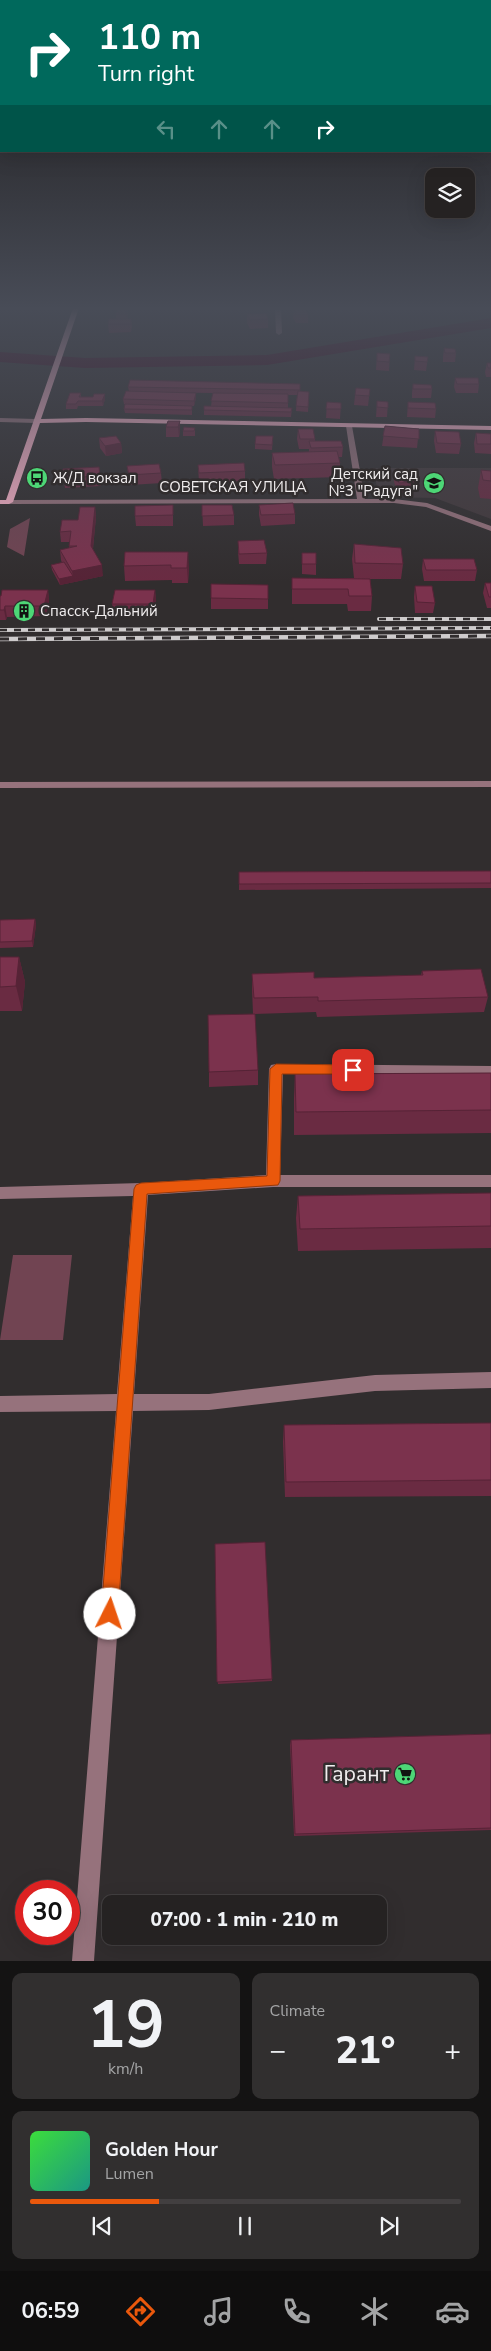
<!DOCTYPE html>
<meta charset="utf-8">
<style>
body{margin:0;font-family:"Nunito Sans",sans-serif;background:#312f2f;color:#f1f3f6;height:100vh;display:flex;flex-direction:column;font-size:19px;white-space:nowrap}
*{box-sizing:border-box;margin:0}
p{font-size:16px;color:#a3a4a5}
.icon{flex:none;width:28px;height:28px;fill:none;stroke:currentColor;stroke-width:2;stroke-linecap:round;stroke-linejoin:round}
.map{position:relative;height:1961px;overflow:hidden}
.panel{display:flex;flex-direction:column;gap:12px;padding:12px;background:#141313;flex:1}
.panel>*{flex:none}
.banner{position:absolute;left:0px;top:0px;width:491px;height:152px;box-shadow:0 5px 20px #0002,0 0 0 1px #423f40;background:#00695c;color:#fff;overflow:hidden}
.fabs{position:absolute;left:425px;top:168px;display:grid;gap:10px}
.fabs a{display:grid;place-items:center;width:50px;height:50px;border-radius:10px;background:#252222;box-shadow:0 5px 20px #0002,0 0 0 1px #423f40;font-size:25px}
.speed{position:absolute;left:15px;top:1880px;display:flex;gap:10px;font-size:25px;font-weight:700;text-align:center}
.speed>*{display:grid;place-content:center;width:65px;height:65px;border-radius:50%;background:#252222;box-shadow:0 5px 20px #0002,0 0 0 1px #423f40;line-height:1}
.speed .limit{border:8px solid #d22;background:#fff;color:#111}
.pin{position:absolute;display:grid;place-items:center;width:42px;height:42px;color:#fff;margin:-21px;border-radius:10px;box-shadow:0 2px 8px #0006}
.me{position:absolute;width:55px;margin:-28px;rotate:4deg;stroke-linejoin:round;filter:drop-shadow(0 0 4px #0008)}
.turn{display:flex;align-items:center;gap:18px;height:105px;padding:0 15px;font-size:22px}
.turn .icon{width:65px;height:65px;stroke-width:2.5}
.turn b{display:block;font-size:35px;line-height:42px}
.lanes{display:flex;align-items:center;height:48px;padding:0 15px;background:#0003;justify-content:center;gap:25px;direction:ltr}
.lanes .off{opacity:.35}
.big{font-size:38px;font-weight:800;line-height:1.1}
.panel .card{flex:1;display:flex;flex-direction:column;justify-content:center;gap:8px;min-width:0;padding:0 18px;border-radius:10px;background:#312f2f}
.panel .dial{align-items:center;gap:0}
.dial b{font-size:65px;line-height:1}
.song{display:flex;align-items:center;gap:15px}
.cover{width:60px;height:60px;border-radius:8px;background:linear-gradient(135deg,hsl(120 70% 55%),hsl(170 70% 35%))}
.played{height:5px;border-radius:2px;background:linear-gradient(90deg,#ea580c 30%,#423f40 30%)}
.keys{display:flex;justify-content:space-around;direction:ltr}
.heat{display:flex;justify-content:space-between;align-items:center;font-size:28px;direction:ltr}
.panel .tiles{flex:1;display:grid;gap:12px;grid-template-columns:1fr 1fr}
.card:last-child{grid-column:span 2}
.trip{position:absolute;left:102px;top:1895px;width:285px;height:50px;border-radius:10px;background:#252222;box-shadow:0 5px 20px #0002,0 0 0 1px #423f40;font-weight:800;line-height:50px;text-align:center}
.menu{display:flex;height:80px;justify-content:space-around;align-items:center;background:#0f0e0e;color:#a3a4a5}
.menu .icon{width:35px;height:35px}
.menu .selected{color:#ea580c}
.menu b{font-size:22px;color:#f1f3f6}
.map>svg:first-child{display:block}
.built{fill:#42383b}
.green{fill:#714452}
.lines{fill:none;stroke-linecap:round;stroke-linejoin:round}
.river{fill:#3a041c;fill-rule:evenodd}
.minor{fill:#96727c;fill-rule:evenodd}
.major{fill:#ffb5cb;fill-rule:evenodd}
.rail-far1-casing{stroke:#cecbcc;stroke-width:4}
.rail-casing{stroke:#cecbcc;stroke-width:4.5}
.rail-far1{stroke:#312d2e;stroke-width:2.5;stroke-dasharray:7;stroke-linecap:butt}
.rail{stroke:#312d2e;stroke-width:3;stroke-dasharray:9;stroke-linecap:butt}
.wall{fill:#6a2b42}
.shaded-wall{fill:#562336}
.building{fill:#7b324d;stroke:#562336}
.route{fill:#ea580c;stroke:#983908}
.labels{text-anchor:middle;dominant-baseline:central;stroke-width:5;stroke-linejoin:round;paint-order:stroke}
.far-poi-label{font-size:15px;fill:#f1eeef;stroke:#312d2e;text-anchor:start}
.far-street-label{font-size:15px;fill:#f1eeef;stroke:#312d2e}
.near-poi-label{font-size:21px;fill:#f1eeef;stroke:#312d2e;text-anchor:end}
</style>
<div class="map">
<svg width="491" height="1961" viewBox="0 0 491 1961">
<rect width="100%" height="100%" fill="#312d2e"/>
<path class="built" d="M373,468H491V519L435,498L379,497Z"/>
<path class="green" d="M30,518L24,556L7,547L10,529Z
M13,1255H72L63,1340H0Z"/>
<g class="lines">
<path class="river" d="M491,318V328L267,365L85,368L0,362V352L85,358L267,355Z"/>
<path class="minor" d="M275,308H281L282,333L279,335L276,333Z
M0,418L36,419L39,421L36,423L0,422Z
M349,424L352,426L365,499H394L427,503L491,526V531L426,507L394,503L9,504L5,502L9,500L357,499L346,426Z
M491,781V787L0,788V782Z
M276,1064L491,1066V1076L283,1074L280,1175H491V1187H273L148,1195L134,1394H209L375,1375L491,1372V1388L375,1391L209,1410L133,1411L94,1961H72L116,1411L0,1412V1396L117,1394L133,1196L0,1199V1187L141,1183L266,1175L269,1069L271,1065Z"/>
<path class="major" d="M73,308H79L41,419L86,418L491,426V430L86,422L40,423L13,502L9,504H0V500H6Z"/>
<g class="rail-far1-casing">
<path id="rail-far1" d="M379,619H491
M0,630L491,628"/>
</g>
<g class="rail-casing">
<path id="rail" d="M0,639L491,636"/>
</g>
<use href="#rail-far1" class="rail-far1"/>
<use href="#rail" class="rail"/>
</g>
<path class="wall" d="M128,308V319H131L132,327L131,332L109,333L108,324L116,319V314Z
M294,309L308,314V323H296L293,318Z
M247,314L268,319V328L250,329L247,323Z
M444,348L456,353L455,362H443V357Z
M377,353L390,354L389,371L376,370Z
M415,356L428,357L426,371L414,370Z
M487,363H491V377H486L485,372Z
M455,378L479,384L478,393H456L454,387Z
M300,384V391L309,392L308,412L296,411L297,395H288V408H292L291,417L204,415V410L211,406L213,393L144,392L196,393V398L194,406H192V415L125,413L124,409L160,405L124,404L123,399L129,391L128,387Z
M413,384L432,389L431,398H412V393Z
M370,389L368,406L354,405L355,395Z
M81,393V397L105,399L103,406H78L77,409H66V404Z
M377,401L388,402L387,417H376Z
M327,402L341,403L340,419L326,418Z
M408,402L436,409L435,418L407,417Z
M180,421V431L179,437H166V427Z
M385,426L419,429L417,448L382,446Z
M195,428V436H183V431Z
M298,429L315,439V441L343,447L342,457H339L340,463V477L274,479L272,467V453L309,452V449H299L297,439Z
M435,431L461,444L459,454L436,453L434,441Z
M476,433L491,434V454L475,453L474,443Z
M273,436L272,450L255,449V444Z
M99,438L121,443L122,453L106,456L100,448Z
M198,465L245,471V481L199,483Z
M127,466L161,473L162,483L130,485Z
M99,467L101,486L65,488L63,478Z
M481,470L491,471V499L480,498L478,488Z
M395,472L417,482L416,492L398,493L394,482Z
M173,505V526H136L135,516Z
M202,505L234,515V525L203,526Z
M259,505L295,514V524L261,526L259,515Z
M95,507L96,517L93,549L103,576L60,585L52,570L51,565L62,563L61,560L60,550L69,548L70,542H61L60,532L78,520Z
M238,541L267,553L266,564H239L238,551Z
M354,544L403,564L401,579H370L372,596L371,611H348L347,604H292V578H354L352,559Z
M125,552L189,567L188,583H172V580L125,581L124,566Z
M302,553L316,564V575L302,574Z
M423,559L477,570L475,581H424L422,569Z
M485,583H491V608H487L483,593Z
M268,585V609H211V598Z
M415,586L435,603L433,613H415L414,597Z
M48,590L49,601L46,616L7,617L6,620H0V596Z
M155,590L156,601L154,615L114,614L112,604Z
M491,871V888L239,890V872Z
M35,919L36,925L33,947L0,948V920Z
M0,957H19L25,982L22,1011H0Z
M422,971L488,997L484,1012L317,1017L316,1012L253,1014L252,989V974L314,978L421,975Z
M258,1070V1085L209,1087V1072Z
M491,1073V1133L294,1135V1098L295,1074Z
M491,1193V1248L298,1251L296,1218L298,1196Z
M491,1423V1496L285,1497L283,1442L284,1425Z
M215,1544L272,1679V1681L218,1684Z
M491,1734V1830L294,1836L290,1745L291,1740Z"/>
<path class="shaded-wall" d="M128,308V315L127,323L126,314Z
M196,393V398L194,406V401Z
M105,394V399L103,406L102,401Z
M180,421V431L179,437L178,427Z
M121,443L122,453L106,456L105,446Z
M95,507L96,517L92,556L91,546Z
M188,552L189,567L188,583L187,568Z
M102,565L103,576L60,585L59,579L73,576L72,571Z
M48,590L49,601L46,616L44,606Z
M155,590L156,601L154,615L153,604Z
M5,606L7,617L6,620L4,610Z
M35,919L36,925L33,947L32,941Z
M19,957L25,982L22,1011L16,986Z"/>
<path class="building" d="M117,308H127L126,314H116Z
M294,309H305L308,314L296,315Z
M266,313L268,319L250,320L247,314Z
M109,319H131V324H108Z
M444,348L455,349L456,353H445Z
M377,353L390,354L389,362L377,361Z
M415,356L428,357L427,362L415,361Z
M487,363H491V368H488Z
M455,378H478L479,384H457Z
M130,380L300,384V390L128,387Z
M413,384L431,385L432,389H413Z
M356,388L370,389L369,396L355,395Z
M126,391L196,393L194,401L123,399Z
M298,391L309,392L308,407L296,406Z
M70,393H81L79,397H93L94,394H105L102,401H78L76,404H66Z
M213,393L288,394V403L211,401Z
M377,401L388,402V408L377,407Z
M327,402L341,403V409H326Z
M408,402L435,403L436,409L408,408Z
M125,404L192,406V410L124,409Z
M204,406L292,408L291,412L204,410Z
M168,421H180L178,427H166Z
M385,426L419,429V439L383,436Z
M184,427L195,428L194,431H183Z
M298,429H313L315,439H300Z
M435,431L459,432L461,444L437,443Z
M476,433L491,434V444H477Z
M116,436L121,443L105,446L99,438Z
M256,436H273L272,445L255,444Z
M309,441H341L343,447L311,448Z
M337,451L340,463L275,465L272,453Z
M244,463L245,471L199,473L198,465Z
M159,464L161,473L129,475L127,466Z
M99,467L100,476L63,478V469Z
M481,470L491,471V481L483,480Z
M395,472H413L417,482L399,483Z
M293,503L295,514L261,515L259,505Z
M173,505V515L135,516V506Z
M202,505H232L234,515L202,516Z
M80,507H95L91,546L102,565L72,571L60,550L77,546H69L71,531L60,532L62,520H78Z
M264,540L267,553L239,554L238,541Z
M354,544L401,548L403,564L355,563Z
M125,552H188L187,568H171V565L124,566Z
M302,553H316V564H302Z
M423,559H474L477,570H426Z
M64,562L73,576L59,579L51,565Z
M292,578L370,579L372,596H349L348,589H292Z
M485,583H491V597H489Z
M211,584L268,585V599L211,598Z
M415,586H432L435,603L417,602Z
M2,590H48L44,606H5L4,610H0V596H1Z
M115,590H155L153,604H112Z
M491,871V883L239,884V872Z
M35,919L32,941L0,942V920Z
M0,957H19L16,986L0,987Z
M481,969L488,997L318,1001V997L254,998L252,974L314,972V978L423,975L422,971Z
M255,1014L258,1070L209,1072L208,1015Z
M491,1073V1110L296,1112L295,1074Z
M491,1193V1226L300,1229L298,1196Z
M491,1423V1480L286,1482L284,1425Z
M265,1542L272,1679L217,1682L215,1544Z
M491,1734V1828L295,1834L291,1740Z"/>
<linearGradient id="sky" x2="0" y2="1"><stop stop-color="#1b1919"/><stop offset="0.53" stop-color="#484c57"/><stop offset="1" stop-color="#484c57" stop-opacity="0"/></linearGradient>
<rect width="491" height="582" fill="url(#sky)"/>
<path class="route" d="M276,1064L353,1065L359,1070L353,1074H282L280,1181L278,1185L147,1194L118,1614L116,1620L110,1623L104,1620L101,1614L134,1189L136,1185L141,1183L267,1176L270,1069Z"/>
<defs>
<g id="bus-disc" transform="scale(1.125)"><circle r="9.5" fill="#4dd676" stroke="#312d2e"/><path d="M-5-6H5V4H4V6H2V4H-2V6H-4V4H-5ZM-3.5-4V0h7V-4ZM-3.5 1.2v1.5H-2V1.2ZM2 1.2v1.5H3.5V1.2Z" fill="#111"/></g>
<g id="school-disc" transform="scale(1.125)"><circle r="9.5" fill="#4dd676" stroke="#312d2e"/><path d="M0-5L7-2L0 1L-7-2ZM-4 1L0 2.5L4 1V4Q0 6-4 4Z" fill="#111"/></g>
<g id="building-disc" transform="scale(1.125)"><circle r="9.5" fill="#4dd676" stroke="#312d2e"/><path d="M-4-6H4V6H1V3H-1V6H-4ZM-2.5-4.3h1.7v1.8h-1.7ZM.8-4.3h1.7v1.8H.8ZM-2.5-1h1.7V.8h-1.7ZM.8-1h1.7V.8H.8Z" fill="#111"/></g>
<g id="supermarket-disc" transform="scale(1.125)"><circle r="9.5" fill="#4dd676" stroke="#312d2e"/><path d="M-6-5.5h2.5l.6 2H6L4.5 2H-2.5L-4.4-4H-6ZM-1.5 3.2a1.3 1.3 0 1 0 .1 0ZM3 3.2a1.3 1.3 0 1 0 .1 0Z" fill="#111"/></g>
</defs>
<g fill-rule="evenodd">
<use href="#bus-disc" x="37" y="478"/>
<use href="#school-disc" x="434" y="483"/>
<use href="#building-disc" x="24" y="611"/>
<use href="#supermarket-disc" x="405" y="1774"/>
</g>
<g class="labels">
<g class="far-poi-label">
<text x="418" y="474" text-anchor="end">Детский сад<tspan x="418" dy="17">№3 "Радуга"</tspan></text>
<text x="53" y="478">Ж/Д вокзал</text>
<text x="40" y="611">Спасск-Дальний</text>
</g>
<g class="far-street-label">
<text x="233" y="487">СОВЕТСКАЯ УЛИЦА</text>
</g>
<g class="near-poi-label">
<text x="389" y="1774">Гарант</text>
</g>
</g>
</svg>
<div class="fabs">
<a><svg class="icon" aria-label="layers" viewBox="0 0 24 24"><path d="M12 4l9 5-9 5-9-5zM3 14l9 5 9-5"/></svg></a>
</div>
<div class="speed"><div class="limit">30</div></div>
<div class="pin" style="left:353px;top:1070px;background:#d93025"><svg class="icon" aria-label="arrive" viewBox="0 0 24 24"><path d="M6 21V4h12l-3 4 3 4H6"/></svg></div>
<svg class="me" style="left:110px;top:1614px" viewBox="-20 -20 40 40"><circle r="19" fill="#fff"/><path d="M0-13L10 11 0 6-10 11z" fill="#ea580c"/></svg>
<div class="trip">07:00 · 1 min · 210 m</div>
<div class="banner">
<div class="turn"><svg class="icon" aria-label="right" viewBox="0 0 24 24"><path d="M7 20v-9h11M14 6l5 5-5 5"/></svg><div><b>110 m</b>Turn right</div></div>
<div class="lanes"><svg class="icon off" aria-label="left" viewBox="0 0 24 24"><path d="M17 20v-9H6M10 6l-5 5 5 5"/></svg><svg class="icon off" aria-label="ahead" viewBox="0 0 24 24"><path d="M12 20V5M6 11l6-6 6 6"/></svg><svg class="icon off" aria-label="ahead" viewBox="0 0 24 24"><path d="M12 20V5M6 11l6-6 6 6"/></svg><svg class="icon" aria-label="right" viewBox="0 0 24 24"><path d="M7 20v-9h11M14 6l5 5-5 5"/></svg></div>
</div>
</div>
<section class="panel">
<div class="tiles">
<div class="card dial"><b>19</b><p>km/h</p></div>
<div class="card"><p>Climate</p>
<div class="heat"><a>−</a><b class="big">21°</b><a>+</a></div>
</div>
<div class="card">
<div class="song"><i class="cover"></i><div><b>Golden Hour</b><p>Lumen</p></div></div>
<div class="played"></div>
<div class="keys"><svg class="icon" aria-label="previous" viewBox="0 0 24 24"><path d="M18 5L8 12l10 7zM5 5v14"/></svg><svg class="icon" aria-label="pause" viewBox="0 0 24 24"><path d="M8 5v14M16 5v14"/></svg><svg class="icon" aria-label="next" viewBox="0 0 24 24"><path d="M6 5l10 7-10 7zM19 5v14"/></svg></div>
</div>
</div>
</section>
<nav class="menu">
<b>06:59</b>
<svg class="icon selected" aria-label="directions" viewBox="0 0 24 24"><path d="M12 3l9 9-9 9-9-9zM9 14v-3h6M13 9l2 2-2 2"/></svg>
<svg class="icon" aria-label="music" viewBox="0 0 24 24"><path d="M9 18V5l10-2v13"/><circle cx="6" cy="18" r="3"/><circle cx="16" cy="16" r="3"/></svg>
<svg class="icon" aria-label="phone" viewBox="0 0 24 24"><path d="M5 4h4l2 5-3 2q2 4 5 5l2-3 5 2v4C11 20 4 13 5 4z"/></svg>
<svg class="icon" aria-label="climate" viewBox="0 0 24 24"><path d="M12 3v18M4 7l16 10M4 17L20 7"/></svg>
<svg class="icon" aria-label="car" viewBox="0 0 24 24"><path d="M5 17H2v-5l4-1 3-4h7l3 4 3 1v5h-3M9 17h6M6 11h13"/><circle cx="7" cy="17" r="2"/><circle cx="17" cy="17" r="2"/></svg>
</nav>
